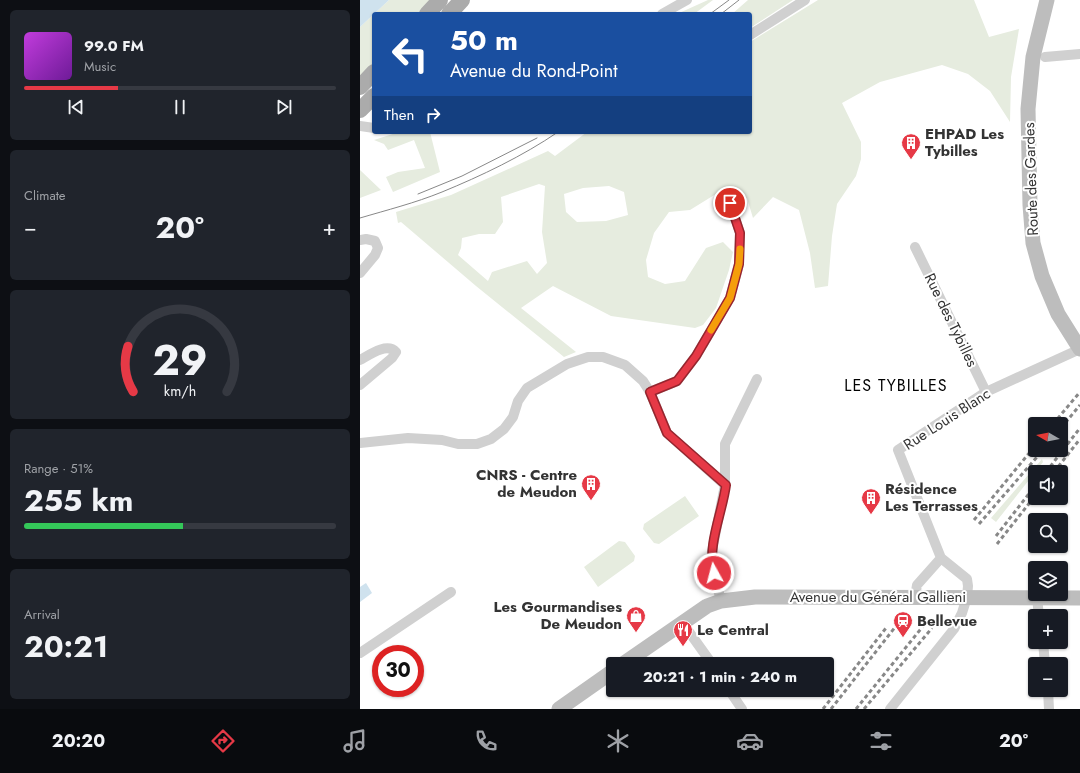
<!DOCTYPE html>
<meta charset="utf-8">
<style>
body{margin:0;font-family:Jost,sans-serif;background:#20242c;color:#f1f3f6;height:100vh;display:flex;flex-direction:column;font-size:15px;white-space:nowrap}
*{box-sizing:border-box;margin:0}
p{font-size:13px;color:#9ea1a6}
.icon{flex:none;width:22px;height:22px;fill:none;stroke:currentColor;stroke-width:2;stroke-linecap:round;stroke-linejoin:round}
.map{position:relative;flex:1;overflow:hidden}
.details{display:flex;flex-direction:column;gap:10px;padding:10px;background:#0d0f14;width:360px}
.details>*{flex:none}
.hud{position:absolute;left:12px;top:12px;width:380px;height:122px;border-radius:4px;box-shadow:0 1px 3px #0004;background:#1a4fa0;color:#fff;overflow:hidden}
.needle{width:26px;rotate:279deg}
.buttons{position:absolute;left:668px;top:417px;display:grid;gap:8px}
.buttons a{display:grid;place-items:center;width:40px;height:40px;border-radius:4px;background:#171b24;box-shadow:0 1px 3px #0004;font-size:20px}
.speed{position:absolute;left:12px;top:645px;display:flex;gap:8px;font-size:20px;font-weight:700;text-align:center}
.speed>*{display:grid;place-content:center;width:52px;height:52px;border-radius:50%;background:#171b24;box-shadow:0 1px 3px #0004;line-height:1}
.speed .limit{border:6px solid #d22;background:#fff;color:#111}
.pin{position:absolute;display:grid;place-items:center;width:34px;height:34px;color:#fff;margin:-17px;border:2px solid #fff;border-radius:50%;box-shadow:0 1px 4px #0007}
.me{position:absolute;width:44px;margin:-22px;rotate:353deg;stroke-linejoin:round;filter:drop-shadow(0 0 3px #0008)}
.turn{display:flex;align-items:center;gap:14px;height:84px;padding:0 12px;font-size:18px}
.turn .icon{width:52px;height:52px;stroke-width:2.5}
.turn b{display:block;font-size:28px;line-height:34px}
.then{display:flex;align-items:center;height:38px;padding:0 12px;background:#0003;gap:8px;font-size:15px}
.big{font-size:30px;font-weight:700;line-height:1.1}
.details .widget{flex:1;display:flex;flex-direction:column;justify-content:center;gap:6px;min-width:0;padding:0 14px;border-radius:6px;background:#20242c}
.details .dial{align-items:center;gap:0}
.dial svg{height:104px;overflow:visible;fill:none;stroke:#363941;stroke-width:7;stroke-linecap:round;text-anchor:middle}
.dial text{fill:#f1f3f6;stroke:none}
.song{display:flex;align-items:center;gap:12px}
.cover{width:48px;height:48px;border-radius:6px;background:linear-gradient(135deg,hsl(290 70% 55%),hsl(280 70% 35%))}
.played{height:4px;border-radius:2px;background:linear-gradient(90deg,#e63946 30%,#363941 30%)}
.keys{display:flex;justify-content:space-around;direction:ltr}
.heat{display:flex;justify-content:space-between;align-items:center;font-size:22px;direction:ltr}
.charge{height:6px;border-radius:3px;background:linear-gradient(90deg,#34c759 51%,#363941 0)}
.trip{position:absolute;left:246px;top:657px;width:228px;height:40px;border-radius:4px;background:#171b24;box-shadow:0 1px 3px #0004;font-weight:700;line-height:40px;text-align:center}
.tab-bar{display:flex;height:64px;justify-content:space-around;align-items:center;background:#090b0e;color:#9ea1a6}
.tab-bar .icon{width:28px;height:28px}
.tab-bar .on{color:#e63946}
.tab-bar b{font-size:18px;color:#f1f3f6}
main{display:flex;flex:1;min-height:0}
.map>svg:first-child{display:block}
.green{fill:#e6ecdf;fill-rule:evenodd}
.water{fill:#cfe2ee}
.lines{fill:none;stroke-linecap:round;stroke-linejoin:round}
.street{stroke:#d0d0d0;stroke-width:10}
.secondary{stroke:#bdbdbd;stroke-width:15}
.primary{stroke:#ababab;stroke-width:16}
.tram{stroke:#888;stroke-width:1}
.rail{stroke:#888;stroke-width:3;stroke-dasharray:4 3;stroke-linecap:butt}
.route-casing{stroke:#96252e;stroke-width:10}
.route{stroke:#e63946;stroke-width:7}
.slow{stroke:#f59e0b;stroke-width:7}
.labels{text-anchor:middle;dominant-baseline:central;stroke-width:4;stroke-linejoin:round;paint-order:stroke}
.poi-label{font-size:15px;font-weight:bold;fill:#333;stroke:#fff;text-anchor:start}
.street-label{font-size:15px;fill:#333;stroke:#fff}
.neighbourhood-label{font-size:16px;letter-spacing:1px;fill:#000;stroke:#fff}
</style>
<main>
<section class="details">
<div class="widget">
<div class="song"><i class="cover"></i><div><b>99.0 FM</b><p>Music</p></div></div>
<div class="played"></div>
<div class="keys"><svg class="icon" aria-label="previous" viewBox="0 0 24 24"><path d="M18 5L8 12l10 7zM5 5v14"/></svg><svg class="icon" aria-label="pause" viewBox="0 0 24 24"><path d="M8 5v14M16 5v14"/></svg><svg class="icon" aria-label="next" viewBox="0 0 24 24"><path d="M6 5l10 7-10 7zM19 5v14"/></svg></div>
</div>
<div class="widget"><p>Climate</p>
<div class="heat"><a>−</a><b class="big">20°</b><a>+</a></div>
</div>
<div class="widget dial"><svg viewBox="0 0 100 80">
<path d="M14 69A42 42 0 1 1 86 69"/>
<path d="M14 69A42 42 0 0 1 10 34" stroke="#e63946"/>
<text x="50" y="56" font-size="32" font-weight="700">29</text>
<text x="50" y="72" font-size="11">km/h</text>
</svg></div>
<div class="widget"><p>Range · 51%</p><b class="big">255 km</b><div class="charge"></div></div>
<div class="widget"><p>Arrival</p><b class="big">20:21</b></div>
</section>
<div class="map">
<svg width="720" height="709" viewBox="0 0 720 709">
<rect width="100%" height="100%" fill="#fff"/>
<path class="green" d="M29,0H78L64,14H14V65L0,79V27Z
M348,0H353L334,14H317Z
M388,0H433L390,28V14H372Z
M458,0H614L629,37L659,29L651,77L650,122L630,91L608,74L582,65L520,82L482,103L501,142V159L496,176L477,204L472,236L468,286L455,288L450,253L439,210L413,197L393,218L387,198L364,189L330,210L309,212L294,233L286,260L288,277L305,284L325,281L346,248L363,242L373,252L369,270L356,308L343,325L335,328L251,316L193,286L161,308L216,352L204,357L116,286L41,222L38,223L36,212L91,195L188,151L195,156L227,132H390V42ZM179,184L185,186L182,232L187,263L177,274L167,261L132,272L128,281L98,255L101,248L102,238L119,234H135L143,222L141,197ZM249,186L264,192L268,215L246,221L217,222L206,212L204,194L223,188Z
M39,132H70L80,172L33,192L26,177L38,172L65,168L54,140L28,150L24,144L14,140Z
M0,170L21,190L0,198Z
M682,459L683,462L680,466L636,522L631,518Z
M325,496L339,516L299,544L294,543L283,529L284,524Z
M259,541L265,542L275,556L274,561L238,587L224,567Z"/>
<path class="water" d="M0,0H29L0,27Z
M6,583L12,593L0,602V587Z"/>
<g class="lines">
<path class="street" d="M302,14L327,0
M390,35L445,0
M685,57L720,54
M0,126L14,128
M0,240L6,239L15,241L18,248L15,255L0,273
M555,247L626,392
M0,360C9,355 27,342 36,352L32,358L0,385
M290,392L317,381L336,356L370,298L379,264L380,233L370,203L360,201
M0,443L48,438L82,440L98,444H117L131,439L144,429L153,417L158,401L167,388L207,364L228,357H243L265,365L283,381L290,392L307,433L365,485L352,551L351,562L361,601
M365,485V444L397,379
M555,597L557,585L581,558
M677,598L679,616
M322,622L352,664
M683,642L685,664
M0,653L91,592
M369,690L382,709
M688,690L689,709
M530,709L594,629L602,613L607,597L608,586L607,579L581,558L538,450L626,392L720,349"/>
<path class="secondary" d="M687,0L673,57L668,109L670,205L673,243L682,276L698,314L720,349
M263,664L347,606L361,601L395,597L720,598
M199,709L253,671"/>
<path class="primary" d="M67,14L80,0
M89,14L102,0
M0,87L14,72
M0,110L14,96"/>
<path class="tram" d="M350,14L369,0
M361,14L379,0
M58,194L102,176L177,138
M0,218C27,210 55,203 82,192C121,176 163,156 198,132"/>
<path class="rail" d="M693,424L720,392
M701,428L720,405
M686,472L720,428
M694,472L720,439
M614,520L675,446
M619,524L683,450
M636,536L675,486
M637,544L675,496
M463,709L526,628
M471,709L536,626
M496,709L564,625
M504,709L572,628"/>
</g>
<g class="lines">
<g class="route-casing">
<path id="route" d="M354,573C347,545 362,514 366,485L307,433L290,392L317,381L336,356L370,298L379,264L380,233L370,203"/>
</g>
<use href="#route" class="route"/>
<path class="slow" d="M351,330L370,298L379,264L380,249"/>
</g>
<defs>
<g id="building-pin" transform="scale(1)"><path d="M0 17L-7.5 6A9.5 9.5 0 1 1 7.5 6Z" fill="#e63946" stroke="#fff"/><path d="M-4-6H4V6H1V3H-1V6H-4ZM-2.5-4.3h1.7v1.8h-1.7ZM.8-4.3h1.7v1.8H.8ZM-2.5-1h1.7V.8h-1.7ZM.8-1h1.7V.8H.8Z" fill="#fff"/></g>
<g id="shop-pin" transform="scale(1)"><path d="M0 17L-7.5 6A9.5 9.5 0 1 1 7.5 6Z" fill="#e63946" stroke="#fff"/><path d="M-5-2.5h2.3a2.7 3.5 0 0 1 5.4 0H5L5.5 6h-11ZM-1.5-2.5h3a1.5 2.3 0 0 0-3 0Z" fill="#fff"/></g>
<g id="station-pin" transform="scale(1)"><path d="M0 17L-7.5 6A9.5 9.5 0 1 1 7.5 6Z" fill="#e63946" stroke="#fff"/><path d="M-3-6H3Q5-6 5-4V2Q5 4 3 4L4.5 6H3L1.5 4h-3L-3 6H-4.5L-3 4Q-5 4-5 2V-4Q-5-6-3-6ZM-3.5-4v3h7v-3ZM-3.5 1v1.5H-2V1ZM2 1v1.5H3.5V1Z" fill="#fff"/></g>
<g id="restaurant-pin" transform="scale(1)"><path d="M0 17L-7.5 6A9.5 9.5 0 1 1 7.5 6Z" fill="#e63946" stroke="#fff"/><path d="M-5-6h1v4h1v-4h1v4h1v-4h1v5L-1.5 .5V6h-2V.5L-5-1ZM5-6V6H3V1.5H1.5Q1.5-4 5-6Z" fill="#fff"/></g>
</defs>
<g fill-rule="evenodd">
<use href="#building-pin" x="551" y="143"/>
<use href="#building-pin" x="231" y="484"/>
<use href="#building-pin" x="511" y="498"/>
<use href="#shop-pin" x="276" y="616"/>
<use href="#station-pin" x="543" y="621"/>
<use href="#restaurant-pin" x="323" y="630"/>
</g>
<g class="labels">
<g class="poi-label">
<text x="565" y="134">EHPAD Les<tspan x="565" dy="17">Tybilles</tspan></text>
<text x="217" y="475" text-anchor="end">CNRS - Centre<tspan x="217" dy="17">de Meudon</tspan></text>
<text x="525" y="489">Résidence<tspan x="525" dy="17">Les Terrasses</tspan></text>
<text x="262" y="607" text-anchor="end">Les Gourmandises<tspan x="262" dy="17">De Meudon</tspan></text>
<text x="557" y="621">Bellevue</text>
<text x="337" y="630">Le Central</text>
</g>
<g class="street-label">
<text transform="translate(671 179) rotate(-92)">Route des Gardes</text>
<text transform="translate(591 320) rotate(64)">Rue des Tybilles</text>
<text transform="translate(587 419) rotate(-33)">Rue Louis Blanc</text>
<text x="518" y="597">Avenue du Général Gallieni</text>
</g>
<g class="neighbourhood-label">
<text x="536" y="385">LES TYBILLES</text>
</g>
</g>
</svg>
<div class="buttons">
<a><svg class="needle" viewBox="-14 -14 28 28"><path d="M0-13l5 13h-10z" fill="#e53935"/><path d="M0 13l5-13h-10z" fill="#9ea1a6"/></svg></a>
<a><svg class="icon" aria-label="sound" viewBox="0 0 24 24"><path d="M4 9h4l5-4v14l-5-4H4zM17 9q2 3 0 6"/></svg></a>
<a><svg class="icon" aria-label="search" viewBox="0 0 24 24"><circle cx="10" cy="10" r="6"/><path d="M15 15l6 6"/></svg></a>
<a><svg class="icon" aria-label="layers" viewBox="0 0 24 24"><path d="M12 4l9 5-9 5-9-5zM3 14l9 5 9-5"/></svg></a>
<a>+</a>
<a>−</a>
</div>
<div class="speed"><div class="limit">30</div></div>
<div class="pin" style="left:370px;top:203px;background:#d93025"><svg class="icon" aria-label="arrive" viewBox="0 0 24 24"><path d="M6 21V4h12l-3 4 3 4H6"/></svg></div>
<svg class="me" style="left:354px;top:573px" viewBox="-20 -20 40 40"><circle r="17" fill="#e63946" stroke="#fff" stroke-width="3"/><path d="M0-11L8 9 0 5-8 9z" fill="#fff"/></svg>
<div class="trip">20:21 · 1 min · 240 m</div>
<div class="hud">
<div class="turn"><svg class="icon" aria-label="left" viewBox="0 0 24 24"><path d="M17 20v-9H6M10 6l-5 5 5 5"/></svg><div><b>50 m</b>Avenue du Rond-Point</div></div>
<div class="then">Then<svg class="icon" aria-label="right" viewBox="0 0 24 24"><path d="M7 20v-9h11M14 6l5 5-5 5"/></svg></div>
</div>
</div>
</main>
<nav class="tab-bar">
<b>20:20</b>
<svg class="icon on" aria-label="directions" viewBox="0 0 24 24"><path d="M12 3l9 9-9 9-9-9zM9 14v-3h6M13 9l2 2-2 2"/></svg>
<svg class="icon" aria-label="music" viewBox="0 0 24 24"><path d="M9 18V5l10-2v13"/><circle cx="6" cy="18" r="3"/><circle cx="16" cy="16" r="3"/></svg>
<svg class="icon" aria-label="phone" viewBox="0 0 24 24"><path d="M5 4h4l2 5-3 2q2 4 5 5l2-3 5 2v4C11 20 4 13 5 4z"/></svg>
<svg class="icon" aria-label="climate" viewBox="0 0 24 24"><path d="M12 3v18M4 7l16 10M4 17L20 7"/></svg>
<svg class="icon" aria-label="car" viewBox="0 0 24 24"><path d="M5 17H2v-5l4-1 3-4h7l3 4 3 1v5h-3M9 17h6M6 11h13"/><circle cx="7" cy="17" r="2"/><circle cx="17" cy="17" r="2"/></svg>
<svg class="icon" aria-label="filters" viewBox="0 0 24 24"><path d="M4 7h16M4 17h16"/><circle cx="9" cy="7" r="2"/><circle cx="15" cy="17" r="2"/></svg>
<b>20°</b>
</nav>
